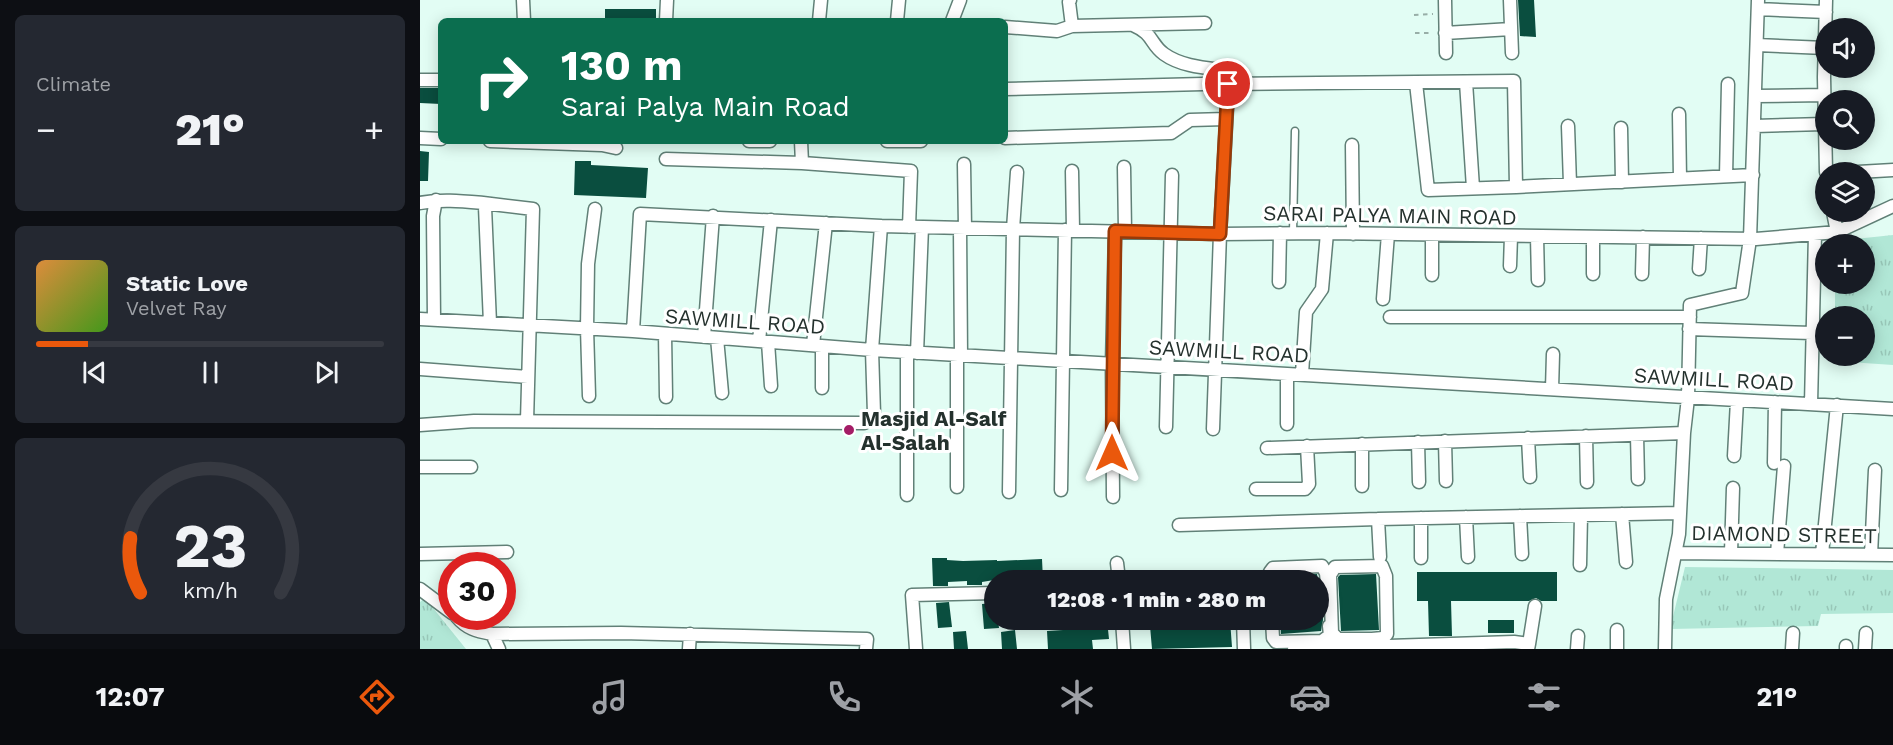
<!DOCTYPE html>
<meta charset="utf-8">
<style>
body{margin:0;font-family:"Work Sans",sans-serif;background:#242831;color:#f1f3f6;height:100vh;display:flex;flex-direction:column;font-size:22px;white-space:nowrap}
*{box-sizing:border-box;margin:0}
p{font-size:20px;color:#9ea1a6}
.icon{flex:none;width:33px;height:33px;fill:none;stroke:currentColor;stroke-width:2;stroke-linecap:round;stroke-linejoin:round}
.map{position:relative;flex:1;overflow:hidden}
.details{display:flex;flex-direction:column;gap:15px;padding:15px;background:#0d0f14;width:420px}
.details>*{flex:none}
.hud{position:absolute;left:18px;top:18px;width:570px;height:126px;border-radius:9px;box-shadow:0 3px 15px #0003;background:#0b6e4f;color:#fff;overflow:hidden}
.buttons{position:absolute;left:1395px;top:18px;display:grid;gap:12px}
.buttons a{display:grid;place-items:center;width:60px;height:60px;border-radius:50%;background:#171b24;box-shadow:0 3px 15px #0003;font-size:30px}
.speed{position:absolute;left:18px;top:552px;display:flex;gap:12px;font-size:30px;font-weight:700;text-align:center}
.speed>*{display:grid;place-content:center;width:78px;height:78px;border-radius:50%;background:#171b24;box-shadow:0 3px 15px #0003;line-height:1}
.speed .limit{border:9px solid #d22;background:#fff;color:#111}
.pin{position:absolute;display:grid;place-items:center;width:51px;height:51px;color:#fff;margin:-26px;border:3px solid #fff;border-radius:50%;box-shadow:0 2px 6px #0007}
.me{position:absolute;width:66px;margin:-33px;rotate:0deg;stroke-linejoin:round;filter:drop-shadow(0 0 4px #0008)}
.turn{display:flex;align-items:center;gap:21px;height:126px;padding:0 24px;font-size:27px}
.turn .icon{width:78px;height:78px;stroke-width:2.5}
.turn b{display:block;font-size:42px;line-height:51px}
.big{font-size:45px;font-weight:800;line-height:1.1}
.details .tile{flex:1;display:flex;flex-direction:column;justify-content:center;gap:9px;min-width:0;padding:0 21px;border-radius:9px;background:#242831}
.details .dial{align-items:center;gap:0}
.dial svg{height:156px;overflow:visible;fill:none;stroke:#363941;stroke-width:7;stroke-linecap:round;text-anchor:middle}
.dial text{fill:#f1f3f6;stroke:none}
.song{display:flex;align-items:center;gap:18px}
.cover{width:72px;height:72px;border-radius:9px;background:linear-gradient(135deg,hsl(30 70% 55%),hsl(100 70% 35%))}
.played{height:6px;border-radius:3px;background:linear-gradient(90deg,#ea580c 15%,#363941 15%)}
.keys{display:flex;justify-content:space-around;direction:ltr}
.heat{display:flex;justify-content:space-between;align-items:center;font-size:33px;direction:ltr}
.trip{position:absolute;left:564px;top:570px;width:345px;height:60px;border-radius:30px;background:#171b24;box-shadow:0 3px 15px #0003;font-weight:800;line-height:60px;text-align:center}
.dock{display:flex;height:96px;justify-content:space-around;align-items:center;background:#090b0e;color:#9ea1a6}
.dock .icon{width:42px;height:42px}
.dock .active{color:#ea580c}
.dock b{font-size:27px;color:#f1f3f6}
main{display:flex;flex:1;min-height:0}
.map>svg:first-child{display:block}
.grass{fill:url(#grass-tufts)}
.building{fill:#0a4e3f}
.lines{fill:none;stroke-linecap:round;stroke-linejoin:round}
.lane-casing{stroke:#618077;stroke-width:9}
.street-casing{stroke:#618077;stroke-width:15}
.path{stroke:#98aea7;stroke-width:2;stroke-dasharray:4.5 4.5;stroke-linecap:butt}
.lane{stroke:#fff;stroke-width:6}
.street{stroke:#fff;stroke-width:12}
.route-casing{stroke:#983908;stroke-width:15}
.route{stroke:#ea580c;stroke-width:10}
.poi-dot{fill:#a41c66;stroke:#fff;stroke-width:2}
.labels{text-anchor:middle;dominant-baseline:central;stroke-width:6;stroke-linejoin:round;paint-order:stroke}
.street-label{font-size:21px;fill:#24312d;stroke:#fff}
.poi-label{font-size:21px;font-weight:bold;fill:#24312d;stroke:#fff;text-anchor:start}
</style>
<main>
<section class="details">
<div class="tile"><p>Climate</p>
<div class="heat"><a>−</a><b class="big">21°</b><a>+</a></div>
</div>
<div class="tile">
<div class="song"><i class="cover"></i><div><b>Static Love</b><p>Velvet Ray</p></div></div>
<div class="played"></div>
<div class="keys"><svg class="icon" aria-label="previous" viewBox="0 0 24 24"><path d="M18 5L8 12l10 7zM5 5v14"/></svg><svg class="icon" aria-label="pause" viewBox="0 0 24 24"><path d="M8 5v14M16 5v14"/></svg><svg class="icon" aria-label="next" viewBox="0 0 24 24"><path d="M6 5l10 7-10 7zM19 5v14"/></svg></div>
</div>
<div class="tile dial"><svg viewBox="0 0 100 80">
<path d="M14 69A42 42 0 1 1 86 69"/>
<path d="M14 69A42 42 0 0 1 9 41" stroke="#ea580c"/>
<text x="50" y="56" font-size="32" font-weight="700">23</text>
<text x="50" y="72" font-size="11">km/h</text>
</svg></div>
</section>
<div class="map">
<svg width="1473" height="649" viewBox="0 0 1473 649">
<defs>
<pattern id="grass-tufts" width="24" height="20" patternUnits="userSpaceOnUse" patternTransform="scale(1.5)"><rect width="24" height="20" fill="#b1e7d6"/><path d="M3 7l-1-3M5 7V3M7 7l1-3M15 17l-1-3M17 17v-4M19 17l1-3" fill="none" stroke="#98c7b8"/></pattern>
</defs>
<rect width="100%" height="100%" fill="#e2fdf4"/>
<path class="grass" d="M1473,235V365L1414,361V356H1444V316H1415V284H1444V244H1416V241Z
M1265,567L1473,570V613L1401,614L1398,626L1250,629Z
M5,598L46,649H0V602Z"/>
<path class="building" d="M1098,0H1114L1116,37L1100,36Z
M185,9H236V21H185Z
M0,88H21V104L0,103Z
M0,151L9,152L8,181H0Z
M155,161H171V165L228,168L226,198L154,195Z
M512,558H527V560L543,561L577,560V561L622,559L623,580H574L562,582V585H547V581L528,582V586H513Z
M997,572H1137V601H1121L1116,598L1109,601H1031L1032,636H1009L1008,601H997Z
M897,574L898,580H858V576Z
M956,574L959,630L921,631L918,577L920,575Z
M898,582L902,591L903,620L901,631L861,634L860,620H898Z
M529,602L532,627L518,628L516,603Z
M574,603V620H578L579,628L564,629L562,604Z
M642,620H687L689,639L672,640L673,649H628L627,631L643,630Z
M747,620H762V623L779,622V620H810L812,647L732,649L730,626L746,625Z
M1068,620H1094V633H1068Z
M595,630L597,649H582L581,632Z
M546,631L548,649H534L533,632Z"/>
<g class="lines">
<g class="lane-casing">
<path id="lane" d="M873,233L875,131"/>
</g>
<g class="street-casing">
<path id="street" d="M103,0L104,21
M650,0L649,2L652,26
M1025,0L1026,53
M1090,0L1092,53
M1338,9L1406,12
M246,21L247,0
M399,21L401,0
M477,21L479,0
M532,21L540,0
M713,25C734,34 730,44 744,54C762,67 788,68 809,71L800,234L793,429
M585,27L637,31L652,26L785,23
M1025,33L1091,29
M1337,45L1405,48
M0,80H21
M1046,82L1053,188
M996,83L1008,190L1096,187
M808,84L1094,81L1096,187L1333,175
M585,89L783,84
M1336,96L1404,95
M1259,114L1260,179
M1148,126L1150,184
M1335,126L1404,124
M1201,128L1202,182
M0,138L21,139
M585,138L751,133L770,120L806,119
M70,141L182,145L196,148
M329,141H350
M381,141L382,163
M467,141H501
M932,145L933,234
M246,159L382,163L491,171L489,227
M544,164L545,228
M704,167L705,231
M652,171L653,230
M1406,172L1404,77L1406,0
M1438,172L1473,170
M1306,176L1308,84
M0,203C21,199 41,201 63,203L65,207L70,323
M63,203L113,209L107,421
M1413,212L1417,232
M540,228L541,355
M1117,236L1118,280
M1090,266L1091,236
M1279,269L1281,238
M1173,274V237
M1222,274L1223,237
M1012,275V235
M859,282L860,233
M963,299L968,234
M970,317H1270
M0,319L213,331L452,350L1473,409
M14,319L13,216L16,200
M1269,329L1392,333
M213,331L220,214L461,226L800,234L907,233L1336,239L1417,232L1473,206
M245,334L246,397
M284,337L293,216
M297,338L302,393
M339,341L351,220
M348,342L351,386
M393,345L406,223
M402,346V388
M497,353L502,227
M0,369L108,377
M867,374V424
M882,374L886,312L902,289L907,233
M1132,389L1133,354
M169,396L167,328L168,264L175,209
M1391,404L1395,234
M0,425L54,421L444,423L450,420L454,414L452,350L461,226
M746,427L752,175
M1217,435L1218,479
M1166,436L1167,482
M1108,438L1110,477
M1025,441L1026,481
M998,442L999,482
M942,444V486
M847,448L1264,433
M1314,456L1317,401
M1354,463L1355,402
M0,467H51
M537,487V355
M836,489H885L889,484L887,446
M641,490L645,230
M589,492L593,229L597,172
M487,495V352
M693,497L692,364L695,231
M1202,514L1206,562
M1100,516L1102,554
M1046,517L1048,557
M1001,518V558
M958,519L960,557
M759,525L958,519L1260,513
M1255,553L1473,555
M1311,553L1313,488
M0,554L87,552
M1357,554L1364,466
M1402,554L1417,405
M1451,555L1455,470
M697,563L699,580
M1160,565L1161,515
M850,580V572L853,568L902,566L906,573L907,584
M0,589L32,613
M36,616C47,629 56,631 72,634L201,633L447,639L446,649
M702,620L704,649
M823,620L824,649
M852,620L853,638L856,642L902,641L910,635L909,626
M72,634L79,649
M952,639L963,638L967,634L966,576L962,566L915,567L910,575L912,633L918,639H952V646
M1109,644L1115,606
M269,649L270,634
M496,649L492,595L574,593
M874,649L1094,642L1109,644L1108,649
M1157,649L1158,636
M1197,649V630
M1245,649L1246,599L1259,534L1264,433L1268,398L1270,305L1322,293L1330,239L1338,0
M1372,649L1373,633
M1426,649V646
M1445,649L1446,633"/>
</g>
<path class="path" d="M994,15L1013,14
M995,33H1013"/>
<use href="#lane" class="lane"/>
<use href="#street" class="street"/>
</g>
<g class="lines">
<g class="route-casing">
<path id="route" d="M692,453L695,231L800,234L808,84"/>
</g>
<use href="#route" class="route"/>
</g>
<circle class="poi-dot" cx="429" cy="430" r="6"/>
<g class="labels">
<g class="street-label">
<text transform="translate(970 215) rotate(1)">SARAI PALYA MAIN ROAD</text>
<text transform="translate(325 321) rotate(4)">SAWMILL ROAD</text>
<text transform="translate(809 351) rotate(3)">SAWMILL ROAD</text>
<text transform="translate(1294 379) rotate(3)">SAWMILL ROAD</text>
<text transform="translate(1364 534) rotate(1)">DIAMOND STREET</text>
</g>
<g class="poi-label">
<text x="441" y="418">Masjid Al-Salf<tspan x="441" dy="24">Al-Salah</tspan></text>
</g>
</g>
</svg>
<div class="buttons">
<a><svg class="icon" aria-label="sound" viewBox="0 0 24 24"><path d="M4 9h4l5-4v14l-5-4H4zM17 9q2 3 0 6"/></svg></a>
<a><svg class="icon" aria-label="search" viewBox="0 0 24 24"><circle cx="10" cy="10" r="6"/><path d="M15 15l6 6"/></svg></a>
<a><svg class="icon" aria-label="layers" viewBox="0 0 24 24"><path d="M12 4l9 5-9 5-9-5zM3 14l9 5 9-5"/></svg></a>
<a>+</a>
<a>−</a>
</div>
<div class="speed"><div class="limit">30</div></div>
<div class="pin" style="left:808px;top:84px;background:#d93025"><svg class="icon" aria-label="arrive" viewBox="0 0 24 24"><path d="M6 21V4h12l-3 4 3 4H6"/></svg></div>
<svg class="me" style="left:692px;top:453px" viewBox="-20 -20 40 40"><path d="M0-17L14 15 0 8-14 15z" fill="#ea580c" stroke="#fff" stroke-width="4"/></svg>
<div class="trip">12:08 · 1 min · 280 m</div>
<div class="hud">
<div class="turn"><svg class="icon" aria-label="right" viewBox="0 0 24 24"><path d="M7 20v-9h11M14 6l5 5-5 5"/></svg><div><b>130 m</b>Sarai Palya Main Road</div></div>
</div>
</div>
</main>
<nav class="dock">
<b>12:07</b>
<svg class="icon active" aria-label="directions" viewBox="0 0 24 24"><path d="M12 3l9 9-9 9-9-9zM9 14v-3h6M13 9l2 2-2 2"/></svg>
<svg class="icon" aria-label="music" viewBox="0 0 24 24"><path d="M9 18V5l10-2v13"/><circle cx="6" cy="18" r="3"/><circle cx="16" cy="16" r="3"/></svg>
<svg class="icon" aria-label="phone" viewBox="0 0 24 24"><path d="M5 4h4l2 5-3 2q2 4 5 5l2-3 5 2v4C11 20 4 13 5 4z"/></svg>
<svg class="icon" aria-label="climate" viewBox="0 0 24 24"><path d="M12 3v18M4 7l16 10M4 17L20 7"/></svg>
<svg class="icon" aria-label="car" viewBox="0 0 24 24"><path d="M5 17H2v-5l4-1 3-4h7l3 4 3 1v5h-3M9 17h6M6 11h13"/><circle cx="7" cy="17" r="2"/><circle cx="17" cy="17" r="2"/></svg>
<svg class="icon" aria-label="filters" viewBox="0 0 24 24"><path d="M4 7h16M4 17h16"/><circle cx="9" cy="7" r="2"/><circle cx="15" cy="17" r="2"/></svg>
<b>21°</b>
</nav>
